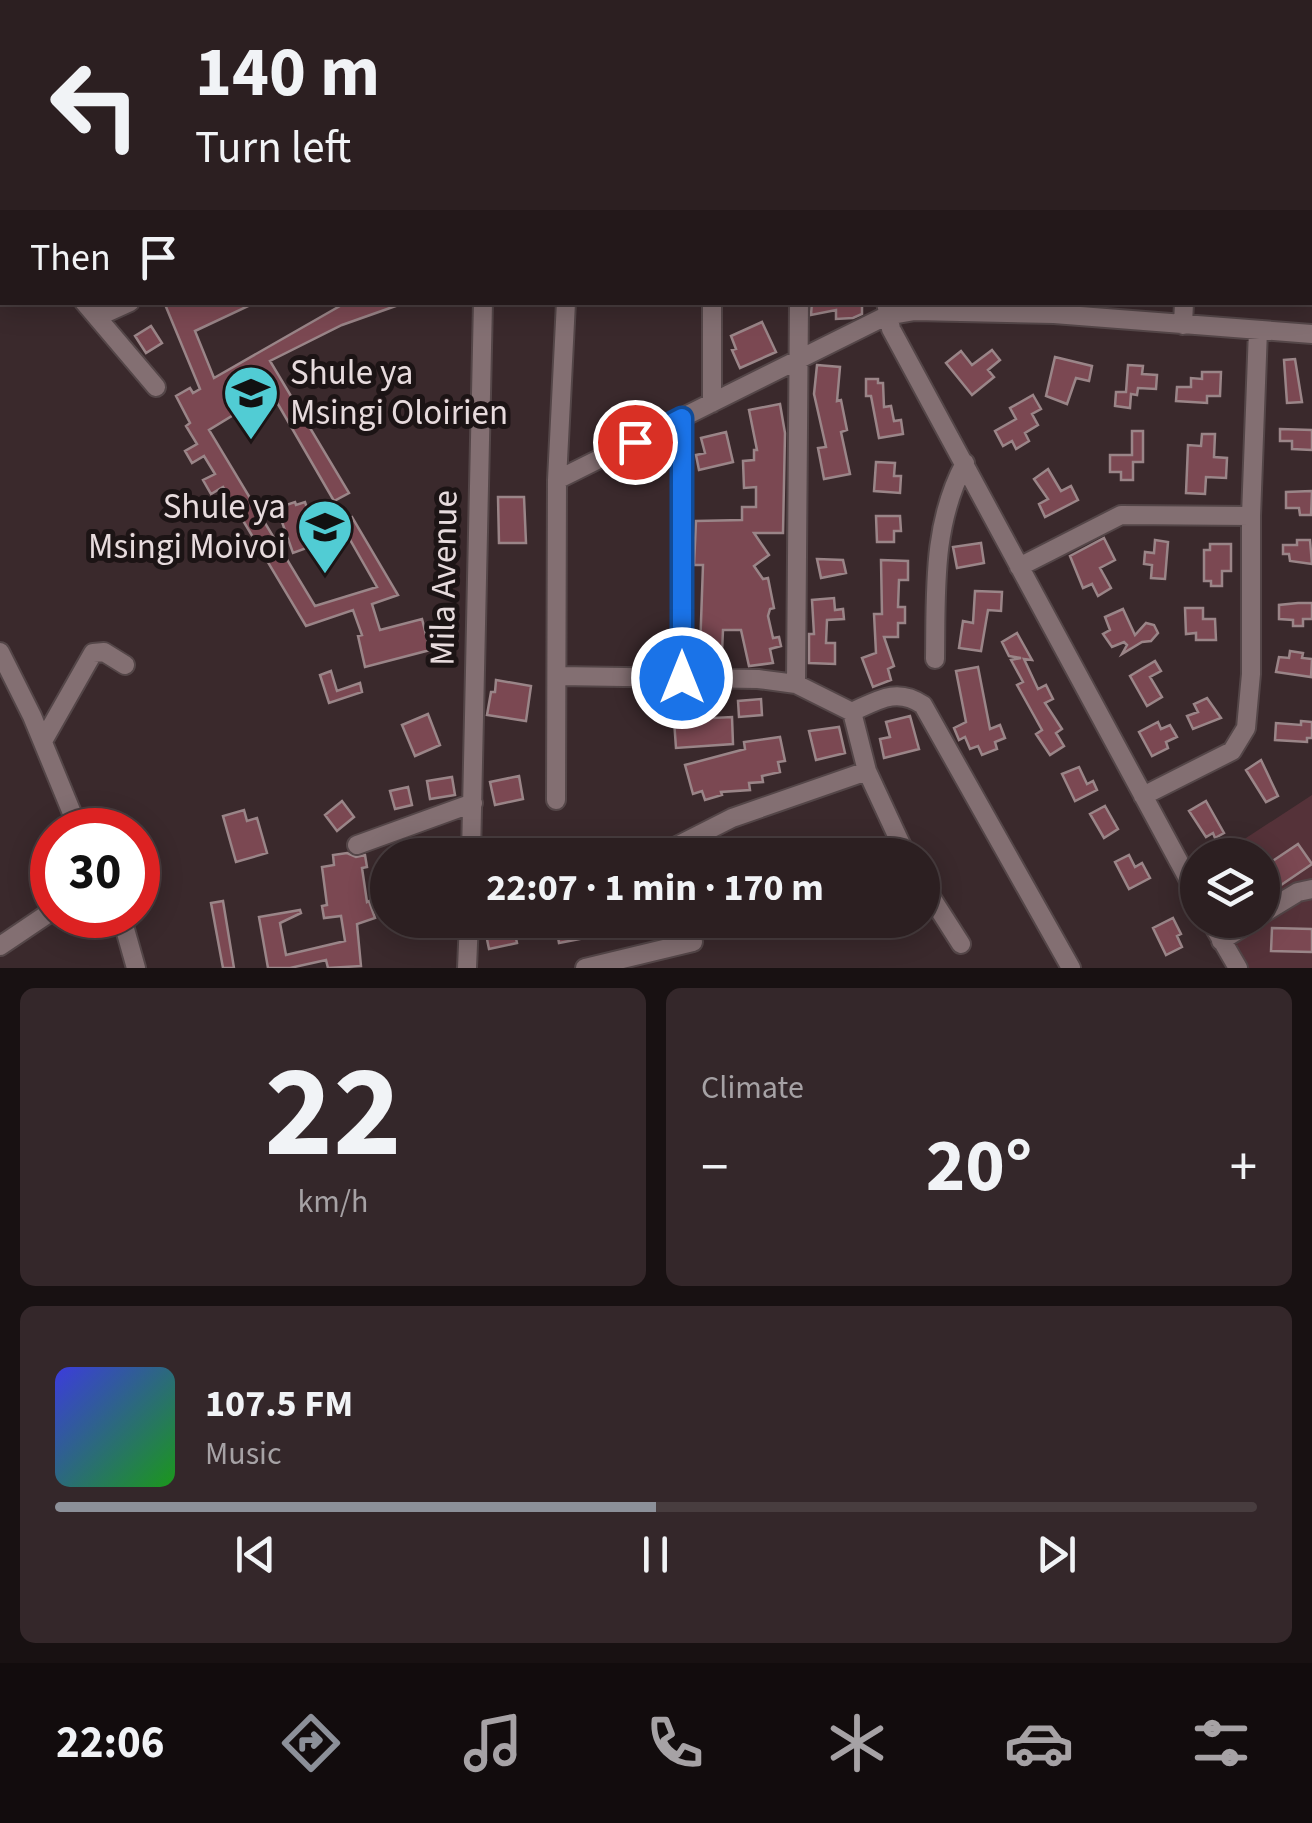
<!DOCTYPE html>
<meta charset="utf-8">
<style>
body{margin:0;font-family:"Source Sans 3",sans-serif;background:#34272a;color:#f1f3f6;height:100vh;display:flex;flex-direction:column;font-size:38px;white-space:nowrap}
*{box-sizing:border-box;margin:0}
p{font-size:32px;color:#a6a2a5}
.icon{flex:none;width:55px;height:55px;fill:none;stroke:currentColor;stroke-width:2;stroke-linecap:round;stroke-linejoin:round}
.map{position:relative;height:968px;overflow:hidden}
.panel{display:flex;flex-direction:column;gap:20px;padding:20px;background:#181112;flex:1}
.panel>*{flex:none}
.guide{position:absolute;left:0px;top:0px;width:1312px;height:305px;box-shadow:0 5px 25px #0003,0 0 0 2px #483d3f;background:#2c1f21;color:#f1f3f6;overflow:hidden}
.tools{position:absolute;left:1180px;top:838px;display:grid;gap:20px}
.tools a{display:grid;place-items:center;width:100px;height:100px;border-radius:50%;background:#2c1f21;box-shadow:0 5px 25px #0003,0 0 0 2px #483d3f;font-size:50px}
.speed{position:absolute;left:30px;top:808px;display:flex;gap:20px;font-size:50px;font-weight:700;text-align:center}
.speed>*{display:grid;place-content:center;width:130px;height:130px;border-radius:50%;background:#2c1f21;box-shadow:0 5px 25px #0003,0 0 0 2px #483d3f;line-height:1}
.speed .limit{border:15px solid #d22;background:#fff;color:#111}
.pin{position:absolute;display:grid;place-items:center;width:85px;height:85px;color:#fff;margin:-42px;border:5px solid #fff;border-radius:50%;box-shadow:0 2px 10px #0007}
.me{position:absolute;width:110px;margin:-55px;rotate:0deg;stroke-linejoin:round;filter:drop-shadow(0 0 8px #0008)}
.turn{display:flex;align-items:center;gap:35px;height:210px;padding:0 30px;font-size:45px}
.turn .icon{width:130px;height:130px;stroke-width:2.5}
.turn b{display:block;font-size:70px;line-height:85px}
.then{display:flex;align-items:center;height:95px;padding:0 30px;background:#0003;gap:20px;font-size:38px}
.big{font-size:75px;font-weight:700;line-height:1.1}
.panel .widget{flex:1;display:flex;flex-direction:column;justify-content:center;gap:15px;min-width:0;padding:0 35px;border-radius:15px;background:#34272a}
.panel .dial{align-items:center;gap:0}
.dial b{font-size:130px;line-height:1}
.song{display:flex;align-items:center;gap:30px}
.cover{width:120px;height:120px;border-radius:15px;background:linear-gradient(135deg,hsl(240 70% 55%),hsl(120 70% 35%))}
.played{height:10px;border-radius:5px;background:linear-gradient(90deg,#8c9099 50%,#483d3f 50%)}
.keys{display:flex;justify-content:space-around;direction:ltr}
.heat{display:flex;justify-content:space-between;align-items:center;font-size:55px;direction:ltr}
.panel .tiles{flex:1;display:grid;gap:20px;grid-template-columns:1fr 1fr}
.widget:last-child{grid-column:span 2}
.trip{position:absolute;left:370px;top:838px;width:570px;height:100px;border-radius:50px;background:#2c1f21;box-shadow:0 5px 25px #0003,0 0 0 2px #483d3f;font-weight:700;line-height:100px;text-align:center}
.tabs{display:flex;height:160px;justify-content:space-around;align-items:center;background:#120c0d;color:#a6a2a5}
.tabs .icon{width:70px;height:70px}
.tabs .current{color:#8c9099}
.tabs b{font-size:45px;color:#f1f3f6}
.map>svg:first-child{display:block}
.green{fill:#553239}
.building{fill:#7b4852;stroke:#9a8588;stroke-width:2.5}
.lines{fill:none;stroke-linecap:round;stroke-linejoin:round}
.minor-casing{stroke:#544648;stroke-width:22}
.minor{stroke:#836f72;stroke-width:18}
.route-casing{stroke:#114b97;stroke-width:25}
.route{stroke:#1a73e8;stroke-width:18}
.labels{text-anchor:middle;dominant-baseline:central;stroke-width:10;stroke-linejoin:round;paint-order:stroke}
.poi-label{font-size:35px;fill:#e7dbdd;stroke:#1c1415;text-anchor:start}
.street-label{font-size:35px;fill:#e7dbdd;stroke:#1c1415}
</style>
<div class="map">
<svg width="1312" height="968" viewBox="0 0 1312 968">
<rect width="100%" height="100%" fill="#3a292c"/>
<path class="green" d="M1312,795V968H1241L1218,920H1262V855H1220Z"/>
<path class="building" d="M164,302H257L195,331L214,378L347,302H407L342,325L270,361L349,493L334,501L271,392L209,430L315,606L377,587L340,522L352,517L398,595L372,604L380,630L422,619L430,650L365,667L358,636L362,635L353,610L306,626L223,487L211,494L203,480L215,474L204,456L192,463L185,451L197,444L186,426L190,423L176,396L190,388L193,393L200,389Z
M812,302H862V314L853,318L836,319V310L811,315Z
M762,322L776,352L740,368L732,350L736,349L731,336Z
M151,326L162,343L146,353L135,336Z
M992,350L1000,360L988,370L994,377L972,395L946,363L961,351L972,365Z
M1055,357L1092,366L1089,381L1076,378L1067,404L1046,396Z
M1295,359L1302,402L1287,403L1284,360Z
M817,365L840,367L837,401L841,400L847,430L841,432L850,474L824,479L818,448L826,447L814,394Z
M1128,365L1143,366L1142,374L1157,375L1156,389L1138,388L1137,395L1131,394L1130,408L1115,406L1116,392H1126Z
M1202,372H1221L1220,396H1207V403L1176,401L1177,387H1191V378L1202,379Z
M866,379H878V383H883L884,407L891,406L894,421L901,420L903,434L879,438L871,396H866Z
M1033,395L1041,409L1032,414L1038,425L1025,433L1029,441L1016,449L1012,441L1003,446L995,431L1016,419L1010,408Z
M780,404L785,433L783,533H754L769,555L754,566L763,579L768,578L774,608L770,609L768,616L773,638L779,637L781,646L770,649L773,663L749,666L741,630H723L722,652L700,650L703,565H694L696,521L742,520V507H756V487L744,488L743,461L754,460V450H757L749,410Z
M1280,429L1312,430V450L1292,449V441H1280Z
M1132,431H1143V462H1133V480H1121V472H1110V455H1132Z
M726,432L733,462L699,470L696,455L705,453L701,438Z
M1202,434H1215L1214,457L1227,458L1226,478L1206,477L1205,494L1186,493L1188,445L1201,446Z
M876,462L895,463L894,476H901L900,493L874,491Z
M1048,469L1061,491L1071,486L1078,500L1045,517L1039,504L1048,499L1034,479Z
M1312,491L1311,515H1300L1299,508H1286V492Z
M498,497H524L526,543H499Z
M295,502L296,505L305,502L313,526L320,524L326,541L293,553L277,508Z
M876,516H900L901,531H894V542H877Z
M1104,538L1115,560L1100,568L1111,588L1098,596L1092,584L1083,588L1070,556Z
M1155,540L1168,542L1165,579L1151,578L1152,565L1144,564L1145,552L1154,553Z
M1297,540H1310L1312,564L1290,561L1289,554H1283V545H1297Z
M981,543L984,563L957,568L953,547Z
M1210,544H1231V571H1222V586H1211V581H1204V550H1210Z
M817,559L843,560L846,573L821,578Z
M881,560L908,561V580H899L898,607H905V623H898V637H884L894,666L888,669L891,680L873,687L862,658L876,653L874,614H882Z
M975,591L1002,592L1001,611L988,610L981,651L959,648L963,621L973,623Z
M834,598L835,610L843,609L844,619L827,620L826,643H835V664L809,663V634H814L812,600Z
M1298,603H1312V619H1303V626H1293V620L1279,619V605Z
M1185,608H1203V619H1215L1216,640H1196V633L1186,634Z
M1123,609L1135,635L1146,623L1154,625L1158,633L1151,641L1142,642L1122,654L1127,645L1124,642L1112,647L1103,634L1110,630L1105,617Z
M1017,633L1032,660L1024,659L1038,689L1046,685L1053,699L1045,703L1062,729L1056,733L1064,746L1050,755L1036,734L1042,730L1017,685L1023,682L1011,660L1021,658L1009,656L1002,642Z
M1290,651L1303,653L1302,658L1312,659L1311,677L1276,672L1279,657L1289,658Z
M1155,661L1161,671L1150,677L1162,697L1147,706L1130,676Z
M978,667L990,729L1000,725L1005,738L995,742L997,749L982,755L978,746L970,749L965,737L959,740L954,728L966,722L956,671Z
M331,671L337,691L360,683L362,692L329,703L320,675Z
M496,680L531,686L526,721L487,715L491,692H495Z
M1207,698L1221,718L1193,729L1187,716L1198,712L1194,704Z
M761,699L762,715L739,717L738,701Z
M428,714L440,745L415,756L402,725Z
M910,716L919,749L884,758L880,739L890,737L886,722Z
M732,717L733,744L676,748L674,720Z
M1301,721L1312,722V738H1307V742L1275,740L1276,723L1301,725Z
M1158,722L1161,729L1170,725L1177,737L1166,742L1168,748L1152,756L1139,732Z
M839,727L845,753L816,760L809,731Z
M780,737L785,761L778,762L780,772L762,776L763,782L749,783L750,790L721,792L722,795L705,800L702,791L693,794L685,765L745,749L744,742Z
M1261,760L1278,796L1266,802L1246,770Z
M1079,767L1087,784L1093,781L1097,790L1075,801L1062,774Z
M519,776L523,799L495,805L490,782Z
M452,777L455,795L430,799L427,781Z
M408,787L412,805L395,809L390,791Z
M342,801L354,817L337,831L325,815Z
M1206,801L1224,833L1215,838L1213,833L1206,837L1189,811Z
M1105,806L1118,829L1104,838L1090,814Z
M244,810L247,821L257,818L267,853L236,862L223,816Z
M559,839L561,855H510L509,845Z
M1298,844L1312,864L1262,898V868Z
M347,853L356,857L365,855L367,867L362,868L367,902L369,901L375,918L357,924L361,966L328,968L326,960L290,968H268L259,917L300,910L301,913L280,923L286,955L345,941L341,916L324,918L322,906L327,905L322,867L334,865L333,855Z
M1129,855L1135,867L1142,863L1150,878L1129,889L1115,862Z
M223,901L234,968H223L211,903Z
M1173,918L1181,934L1177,936L1182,947L1166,955L1153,928Z
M483,920H512L517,943L489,949Z
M555,920H582L585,938L559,943Z
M1272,928L1312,929V952L1271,951Z"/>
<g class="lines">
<g class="minor-casing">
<path id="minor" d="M247,0L248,2
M491,2V0
M576,2V0
M719,2V0
M893,2L894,0
M1060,2V0
M1189,2V0
M1312,112V109
M1310,186L1312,188
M0,211L2,213
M1310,262L1312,261
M84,302L156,387
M886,302L891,329L1198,897
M97,317L130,302
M1183,325L1184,302
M712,403V302
M682,418V677
M557,480L886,316L915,311L1054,314L1312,334
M1019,567L1121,515L1251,516
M0,652L32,716L79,830
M935,659C936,591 932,524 965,463
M558,676L758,679L796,684L852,712C878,700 897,687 923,705L1071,968
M796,684L799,302
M852,712L867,771L906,855
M43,741L93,653L104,652L125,665
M1143,796L1232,751L1246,728L1251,674V516L1258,330
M556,800L557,480L566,302
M357,845L473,803
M471,855L483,302
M659,855L732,818L867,771
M922,883L961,944
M1262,914L1298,892L1312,889
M121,915L136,968
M1210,920L1238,968
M1221,941L1254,920
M0,946L52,911
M467,968L469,920
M585,968L693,942"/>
</g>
<use href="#minor" class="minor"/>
</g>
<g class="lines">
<g class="route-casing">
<path id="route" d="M635,442L682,418V678"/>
</g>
<use href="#route" class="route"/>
</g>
<defs>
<g id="school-pin" transform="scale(2.875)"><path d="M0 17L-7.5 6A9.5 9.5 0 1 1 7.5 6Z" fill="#51ccd4" stroke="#1c1415"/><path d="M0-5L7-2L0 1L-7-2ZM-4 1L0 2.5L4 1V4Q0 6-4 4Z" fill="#111"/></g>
</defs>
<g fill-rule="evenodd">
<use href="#school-pin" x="251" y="393"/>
<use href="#school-pin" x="325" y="527"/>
</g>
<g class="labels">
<g class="poi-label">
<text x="290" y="373">Shule ya<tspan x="290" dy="40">Msingi Oloirien</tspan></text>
<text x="286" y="507" text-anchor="end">Shule ya<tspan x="286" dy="40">Msingi Moivoi</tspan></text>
</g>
<g class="street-label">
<text transform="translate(444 578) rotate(-89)">Mila Avenue</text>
</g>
</g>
</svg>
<div class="tools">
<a><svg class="icon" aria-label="layers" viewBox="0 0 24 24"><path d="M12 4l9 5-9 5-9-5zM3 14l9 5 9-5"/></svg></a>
</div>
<div class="speed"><div class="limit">30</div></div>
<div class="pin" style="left:635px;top:442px;background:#d93025"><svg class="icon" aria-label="arrive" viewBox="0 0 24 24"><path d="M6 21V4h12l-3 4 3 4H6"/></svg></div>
<svg class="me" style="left:682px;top:678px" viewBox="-20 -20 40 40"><circle r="17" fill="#1a73e8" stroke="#fff" stroke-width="3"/><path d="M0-11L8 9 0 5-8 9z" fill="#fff"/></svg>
<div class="trip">22:07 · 1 min · 170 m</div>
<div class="guide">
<div class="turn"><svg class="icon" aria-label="left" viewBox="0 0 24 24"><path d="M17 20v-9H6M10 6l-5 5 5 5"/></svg><div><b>140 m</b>Turn left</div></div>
<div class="then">Then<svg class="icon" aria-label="arrive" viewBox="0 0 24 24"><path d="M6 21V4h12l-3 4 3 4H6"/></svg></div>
</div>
</div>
<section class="panel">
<div class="tiles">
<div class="widget dial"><b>22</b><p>km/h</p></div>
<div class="widget"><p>Climate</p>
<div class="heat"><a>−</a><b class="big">20°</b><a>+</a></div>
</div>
<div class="widget">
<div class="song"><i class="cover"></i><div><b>107.5 FM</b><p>Music</p></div></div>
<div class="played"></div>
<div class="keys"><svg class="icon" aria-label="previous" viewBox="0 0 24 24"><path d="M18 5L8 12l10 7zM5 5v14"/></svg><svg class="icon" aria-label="pause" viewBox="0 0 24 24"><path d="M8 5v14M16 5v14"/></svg><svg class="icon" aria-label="next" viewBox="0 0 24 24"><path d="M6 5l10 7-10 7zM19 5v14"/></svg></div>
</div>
</div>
</section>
<nav class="tabs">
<b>22:06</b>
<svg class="icon current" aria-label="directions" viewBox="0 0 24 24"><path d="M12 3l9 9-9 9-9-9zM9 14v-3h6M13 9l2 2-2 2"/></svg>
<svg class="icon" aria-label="music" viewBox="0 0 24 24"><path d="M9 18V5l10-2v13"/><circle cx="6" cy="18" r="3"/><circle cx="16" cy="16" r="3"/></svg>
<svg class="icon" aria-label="phone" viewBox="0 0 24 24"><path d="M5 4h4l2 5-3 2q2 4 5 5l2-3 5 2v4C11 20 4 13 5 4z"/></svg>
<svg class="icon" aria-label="climate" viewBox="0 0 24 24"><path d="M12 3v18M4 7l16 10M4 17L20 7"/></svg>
<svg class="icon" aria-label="car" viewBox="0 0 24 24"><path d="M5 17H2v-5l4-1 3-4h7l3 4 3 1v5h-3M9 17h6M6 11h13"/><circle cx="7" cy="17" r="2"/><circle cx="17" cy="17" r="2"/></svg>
<svg class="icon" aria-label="filters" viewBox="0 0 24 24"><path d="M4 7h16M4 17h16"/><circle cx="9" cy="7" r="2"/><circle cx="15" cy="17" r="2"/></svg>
</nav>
